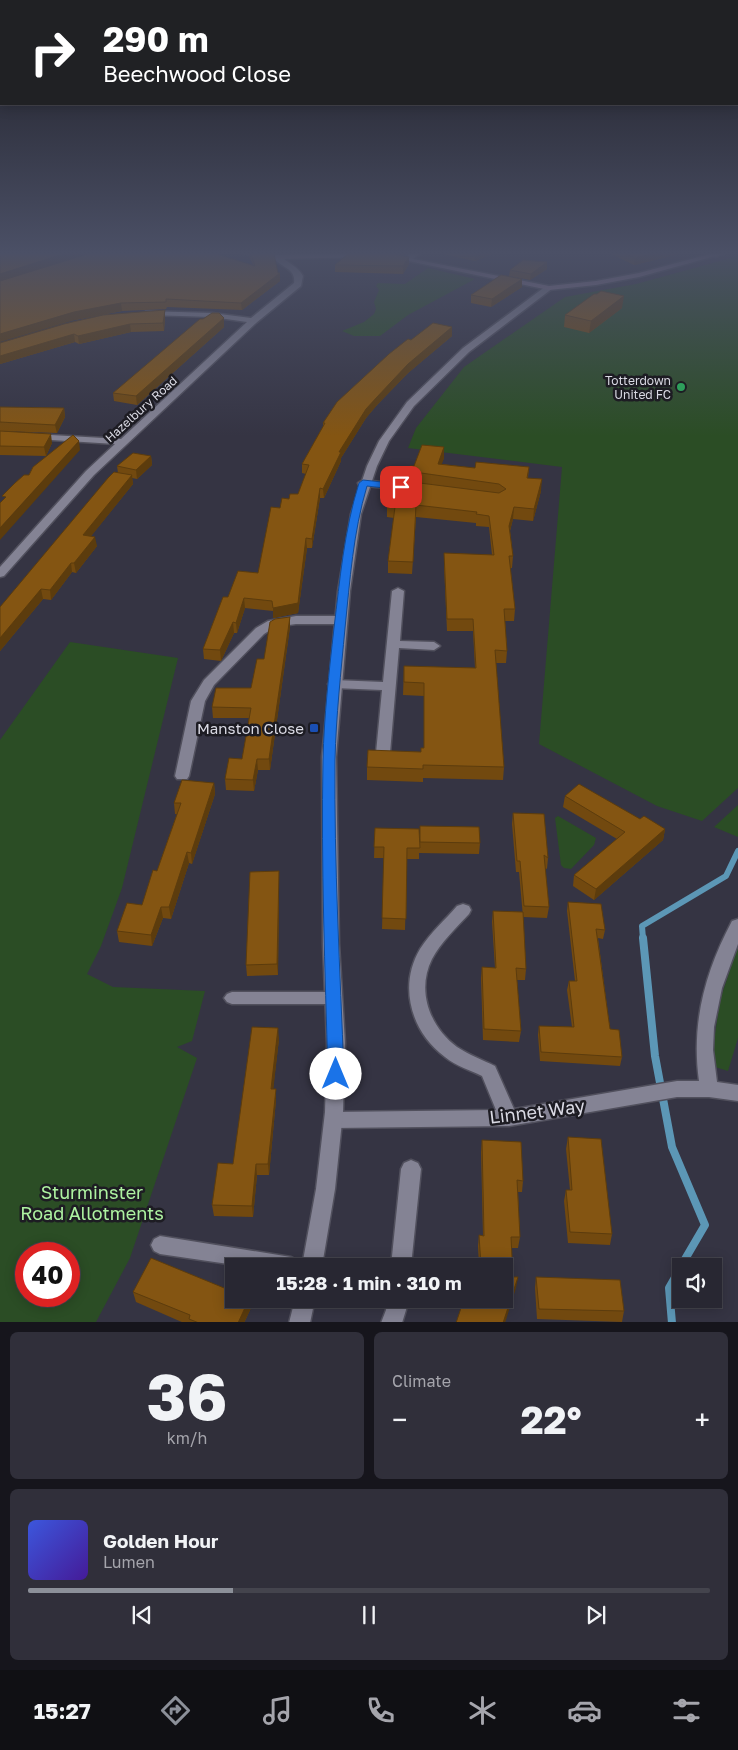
<!DOCTYPE html>
<meta charset="utf-8">
<style>
body{margin:0;font-family:"Golos Text",sans-serif;background:#302f3a;color:#f1f3f6;height:100vh;display:flex;flex-direction:column;font-size:19px;white-space:nowrap}
*{box-sizing:border-box;margin:0}
p{font-size:16px;color:#a5a5ac}
.icon{flex:none;width:28px;height:28px;fill:none;stroke:currentColor;stroke-width:2;stroke-linecap:round;stroke-linejoin:round}
.map{position:relative;height:1322px;overflow:hidden}
.sheet{display:flex;flex-direction:column;gap:10px;padding:10px;background:#16151c;flex:1}
.sheet>*{flex:none}
.banner{position:absolute;left:0px;top:0px;width:739px;height:105px;box-shadow:0 2px 12px #0003,0 0 0 1px #44444d;background:#202124;color:#fff;overflow:hidden}
.buttons{position:absolute;left:672px;top:1258px;display:grid;gap:10px}
.buttons a{display:grid;place-items:center;width:50px;height:50px;border-radius:0px;background:#282732;box-shadow:0 2px 12px #0003,0 0 0 1px #44444d;font-size:25px}
.speed{position:absolute;left:15px;top:1242px;display:flex;gap:10px;font-size:25px;font-weight:700;text-align:center}
.speed>*{display:grid;place-content:center;width:65px;height:65px;border-radius:50%;background:#282732;box-shadow:0 2px 12px #0003,0 0 0 1px #44444d;line-height:1}
.speed .limit{border:8px solid #d22;background:#fff;color:#111}
.pin{position:absolute;display:grid;place-items:center;width:42px;height:42px;color:#fff;margin:-21px;border-radius:10px;box-shadow:0 2px 8px #0006}
.me{position:absolute;width:55px;margin:-28px;rotate:0deg;stroke-linejoin:round;filter:drop-shadow(0 0 4px #0008)}
.turn{display:flex;align-items:center;gap:18px;height:105px;padding:0 20px;font-size:22px}
.turn .icon{width:65px;height:65px;stroke-width:2.5}
.turn b{display:block;font-size:35px;line-height:42px}
.big{font-size:38px;font-weight:700;line-height:1.1}
.sheet .tile{flex:1;display:flex;flex-direction:column;justify-content:center;gap:8px;min-width:0;padding:0 18px;border-radius:8px;background:#302f3a}
.sheet .dial{align-items:center;gap:0}
.dial b{font-size:65px;line-height:1}
.song{display:flex;align-items:center;gap:15px}
.cover{width:60px;height:60px;border-radius:8px;background:linear-gradient(135deg,hsl(230 70% 55%),hsl(260 70% 35%))}
.played{height:5px;border-radius:2px;background:linear-gradient(90deg,#8c9099 30%,#44444d 30%)}
.keys{display:flex;justify-content:space-around;direction:ltr}
.heat{display:flex;justify-content:space-between;align-items:center;font-size:28px;direction:ltr}
.sheet .tiles{flex:1;display:grid;gap:10px;grid-template-columns:1fr 1fr}
.tile:last-child{grid-column:span 2}
.trip{position:absolute;left:225px;top:1258px;width:288px;height:50px;border-radius:0px;background:#282732;box-shadow:0 2px 12px #0003,0 0 0 1px #44444d;font-weight:700;line-height:50px;text-align:center}
.menu{display:flex;height:80px;justify-content:space-around;align-items:center;background:#101014;color:#a5a5ac}
.menu .icon{width:35px;height:35px}
.menu .on{color:#8c9099}
.menu b{font-size:22px;color:#f1f3f6}
.map>svg:first-child{display:block}
.green{fill:#2b4d25;fill-rule:evenodd}
.lines{fill:none;stroke-linecap:round;stroke-linejoin:round}
.stream-far1{stroke:#5c97b6;stroke-width:6}
.stream{stroke:#5c97b6;stroke-width:8}
.service-casing{stroke:#51505d;stroke-width:3}
.minor-casing{stroke:#51505d;stroke-width:3}
.tertiary-casing{stroke:#51505d;stroke-width:3}
.secondary-casing{stroke:#51505d;stroke-width:3}
.service{fill:#848394;fill-rule:evenodd}
.minor{fill:#848394;fill-rule:evenodd}
.tertiary{fill:#848394;fill-rule:evenodd}
.secondary{fill:#95809c;fill-rule:evenodd}
.wall{fill:#72490f}
.shaded-wall{fill:#5c3c0d}
.building{fill:#845512;stroke:#5c3c0d}
.route{fill:#1a73e8;stroke:#114b97}
.leisure-dot{fill:#2e9e5b;stroke:#1d1c23;stroke-width:2}
.transit-dot{fill:#1a4fb4;stroke:#1d1c23;stroke-width:2}
.labels{text-anchor:middle;dominant-baseline:central;stroke-width:5;stroke-linejoin:round;paint-order:stroke}
.far-poi-label{font-size:12px;fill:#dadae4;stroke:#1d1c23;text-anchor:end}
.far-street-label{font-size:12px;fill:#dadae4;stroke:#1d1c23}
.poi-label{font-size:15px;fill:#dadae4;stroke:#1d1c23;text-anchor:end}
.near-street-label{font-size:18px;fill:#dadae4;stroke:#1d1c23}
.near-park-label{font-size:18px;fill:#aef3a1;stroke:#1d1c23}
</style>
<div class="map">
<svg width="738" height="1323" viewBox="0 0 738 1323">
<rect width="100%" height="100%" fill="#353443"/>
<path class="green" d="M738,256V788L702,821L657,806L539,744L562,467L408,448L416,428L464,367L565,297L636,284Z
M428,268L475,279L408,315L380,336H354L342,331L364,322L374,314L376,309L374,302L379,290L376,286L378,283L405,284Z
M70,642L178,658L122,888L101,946L87,974L113,987L205,991L192,1041L177,1047L197,1058L130,1258L96,1322H0V740ZM26,1254H69V1296H26Z
M738,805V837L714,827Z
M558,816L596,838L594,845L571,869L564,868L561,865L555,818Z
M738,946V1038L728,1071L715,1067L712,1055L720,1000Z"/>
<g class="lines">
<path class="stream-far1" d="M643,939L642,926L726,876L738,851"/>
<path class="stream" d="M643,938L655,1056L672,1147L705,1225L681,1266
M672,1323L669,1288L681,1267"/>
<g class="service-casing">
<path id="service" d="M232,992H333L338,994L341,998L338,1002L333,1004H232L227,1002L224,998L227,994Z
M160,1236L291,1257L297,1260L300,1266H242L160,1254L154,1251L151,1245L154,1239Z"/>
</g>
<g class="minor-casing">
<path id="minor" d="M415,251H424L410,261H404V257Z
M705,251H714L720,255L716,257Z
M274,255H280C287,263 298,266 303,276L301,286L256,323L94,475L4,576L0,577V567L86,471L115,444L36,439L31,436L33,434L121,439L247,322L212,317L149,315H146V311L212,313L251,318L294,283C296,269 283,268 274,259Z
M363,480L418,486L423,489L418,492L359,485L358,483Z
M398,588L404,591L400,641L434,642L440,646L434,650L399,648L390,753L388,756H378L376,753L382,690L334,688L328,684L334,680L383,682L392,591Z
M296,616H341L347,620L341,624H296L275,627L264,634L214,685L205,701L189,776L187,779H177L175,776L191,701L204,680L256,628L268,621Z
M463,904L469,906L471,910L469,914C456,928 441,942 432,959C416,991 430,1027 457,1047C469,1055 483,1060 495,1066L514,1109L677,1081H699C691,1023 705,972 732,921L738,919V944L722,988L714,1027L713,1050L717,1082L738,1085V1101L709,1097H677L509,1126L334,1128L327,1126L325,1120L327,1114L334,1112L496,1110L482,1076C470,1070 456,1066 445,1057C411,1032 398,986 420,949C430,933 445,920 457,906Z
M411,1160L418,1163L421,1169L411,1266H391L401,1169L404,1163Z
M387,1299H407L406,1310L402,1323H381L386,1310Z"/>
</g>
<g class="tertiary-casing">
<path id="tertiary" d="M546,286L553,288L469,352L414,406L389,441L377,466L361,514L350,591L336,757L339,944L345,1043L343,1112L335,1189L322,1266H302L316,1189L325,1112L327,1043L323,944L322,757L338,591L351,514L367,466L379,441L407,402L463,348Z
M295,1299H315L310,1323H289Z"/>
</g>
<g class="secondary-casing">
<path id="secondary" d="M231,251H251L277,255L363,253L367,255L363,257L277,259Z
M721,251H733L639,277L596,285L549,290L389,257L393,255L549,286L596,281L639,273Z"/>
</g>
<use href="#service" class="service"/>
<use href="#minor" class="minor"/>
<use href="#tertiary" class="tertiary"/>
<use href="#secondary" class="secondary"/>
</g>
<path class="wall" d="M0,251L253,265L249,256V251H260L278,273H280V281L242,310L167,307L166,309L122,311L75,320Z
M358,251H412L403,255L358,252Z
M438,251H499L475,261L438,253Z
M605,251H691L634,265Z
M409,264L403,274L335,272V265Z
M547,269L530,280L509,276L510,270Z
M522,287L491,307L471,303V295Z
M622,308L589,333L564,327L565,315Z
M165,310V318L164,331L131,332L79,344L75,342L0,364V343Z
M224,318V327L137,405L114,401L113,393L203,319Z
M452,327V336L408,373L377,405L366,418L341,458V461L324,498H320L312,548H307L298,613L273,618V611L245,608L237,633H234L221,661L204,659L203,649L228,597L258,573L280,508L289,499L298,494L306,474L302,473V464L323,427V423L411,340Z
M0,407L64,408L65,417L57,433L0,431Z
M0,431L52,443L46,456L0,455Z
M151,456L152,465L137,479L132,478L133,484L91,536L97,546L76,573L72,572L51,600L43,599L0,651V607L118,473L117,466Z
M444,458L441,464L475,468L529,467L528,478L541,491L533,521L513,519L510,531L513,556L512,568H510L515,609L514,621H505L507,651L506,663H496L504,767L503,780L423,778V782L367,780V767L421,752L424,748V696L403,695L404,666L475,668L473,631H447L444,565V553L492,555L489,527L476,526V523L416,517L412,574L388,573V561L394,518L387,517V506L407,482V471L414,466Z
M290,617V627L270,770H258L254,791L226,790L225,779L242,759L249,718H213L212,707L251,688L264,659Z
M214,783L215,794L192,864L189,863L171,919L163,918L152,946L119,942L117,931L142,905L157,871L177,814H175L174,803Z
M565,796L640,819L665,829L663,840L594,900L573,886L574,875L617,839L563,807Z
M513,813L548,858L547,869L545,868L549,907L547,918L523,917L519,872H516L512,824Z
M375,828L480,843L479,854L419,853V859H407L405,930L382,929L384,858H374Z
M279,871V882L278,975L247,976L246,965Z
M568,902L605,930L603,939L598,938L610,1029L622,1057L620,1066L540,1061L538,1035L539,1026L572,1027L567,990L569,981H575L567,911Z
M493,911L526,969L525,980H517L521,1031L519,1042L483,1040L481,978L482,967L495,968L492,922Z
M279,1039L273,1089H276V1100L269,1175H257L253,1217L214,1216L212,1205L233,1164Z
M568,1137L612,1234L610,1245L568,1243L564,1201L566,1190H570L566,1149Z
M482,1140L523,1181L522,1192H518L520,1237L518,1248H511L513,1277L516,1288L504,1266H479L478,1246L479,1235L483,1236L481,1152Z
M536,1277L624,1311L622,1322L537,1319L535,1288Z
M133,1292L251,1308L244,1323H184L136,1302Z"/>
<path class="shaded-wall" d="M73,251H97L0,282V274Z
M403,251H412L403,255Z
M483,251H499L475,261V255Z
M663,251H691L634,265L635,258Z
M409,257V264L403,274V266Z
M547,262V269L530,280L531,274Z
M280,273V281L242,310L241,303Z
M522,279V287L491,307L492,299Z
M624,296L622,308L589,333L591,321Z
M121,303L122,311L75,320L0,342V334L74,312Z
M165,310V318L164,331L163,323Z
M224,318V327L137,405L136,396Z
M130,324L131,332L79,344L78,336Z
M452,327V336L408,373L377,405L366,418L341,458V461L324,498L323,489L339,452L366,409L377,397L408,364Z
M74,334L75,342L0,364V356Z
M64,408L65,417L57,433L55,425Z
M51,434L52,443L46,456L44,447Z
M79,441L80,450L0,540V528Z
M444,447V458L438,475V464Z
M151,456L152,465L137,479L136,470Z
M132,475L133,484L84,545L83,535Z
M542,479L541,491L533,521L534,509Z
M320,488V498L312,548V539Z
M514,507L513,519L508,538L509,526Z
M95,537L97,546L76,573L74,563Z
M306,538L307,548L298,613L273,618V608Z
M71,563L72,572L51,600L50,590Z
M41,589L43,599L0,651V638Z
M244,598L245,608L237,633L236,623Z
M290,617V627L270,770L269,759Z
M233,622L234,633L221,661L220,650Z
M257,759L258,770L254,791L253,780Z
M214,783L215,794L192,864L191,853Z
M665,829L663,840L594,900L596,889Z
M187,852L189,863L171,919L169,907Z
M279,871V882L278,975L277,964Z
M161,907L163,918L152,946L151,935Z
M278,1028L279,1039L272,1101L271,1089Z
M276,1089V1100L269,1175L268,1164Z
M256,1164L257,1175L253,1217L252,1206Z
M518,1277L516,1288L505,1323H503Z
M249,1299L251,1308L244,1323H238Z"/>
<path class="building" d="M0,251H73L0,274Z
M97,251H207L255,266L250,251H260L274,254L278,273H280L241,303L166,299V302L121,303L74,312L0,334V281Z
M460,251H483L475,255Z
M620,251H663L635,258Z
M386,252L409,257L403,266L335,265L349,253Z
M523,260L547,262L531,274L510,270Z
M501,275L522,279L492,299L471,295Z
M601,291L624,296L591,321L565,315L594,294H597Z
M165,310L163,323L130,324L78,336L74,334L0,356V343L64,324L103,315Z
M212,313H219L224,318L136,396L113,393L200,319H203Z
M433,323L452,327L408,364L377,397L366,409L339,452H341L323,489L320,488L312,539L306,538L298,603L273,608L272,601L244,598L236,623L233,622L220,650L203,649L223,597H228L238,571L258,573L271,507L280,508L282,498L289,499L290,494H298L309,465L302,464L325,423H323L337,402L389,354L408,339L411,340Z
M0,407L64,408L55,425L0,422Z
M0,431L51,434L44,447L0,446Z
M73,435L79,441L0,528V503L6,497L2,496L15,483L24,475H29L33,467Z
M422,445L444,447L438,464L475,468L476,462L529,467L527,478L542,479L534,509L514,507L509,526L513,556H509L515,609H504L507,651L495,650L504,767L423,765V769L367,767L368,750L421,752V748H424V683L404,682V666L476,668L473,619H447L444,553L494,555L489,516L476,514L477,512L416,505L413,562L388,561L395,507L387,506L393,490L400,491L404,481L499,493L506,489L499,484L407,471L410,466H414Z
M133,453L151,456L136,470L117,466Z
M114,472L132,475L83,535L95,537L74,563H71L50,590L41,589L0,638V607L108,478Z
M290,617L269,759H257L253,780L225,779L229,758L242,759L251,708L212,707L216,688H251L257,659H264L270,622L275,619Z
M182,780L214,783L191,853L187,852L169,907H161L151,935L117,931L127,903L142,905L153,870L157,871L181,803H174Z
M579,784L640,819L644,816L665,829L596,889L574,875L625,832L565,796Z
M513,813L544,814L548,858L544,855L549,907L524,906L520,861H517Z
M420,826L479,827L480,843L420,842Z
M375,828L419,829L420,848H407L406,919L382,918L384,847H374Z
M279,871L277,964L246,965L250,872Z
M568,902L601,904L605,930L596,929L610,1029L619,1030L622,1057L541,1052L539,1026L574,1027L569,981H577Z
M493,911L523,912L526,969L516,968L521,1031L484,1029L482,967L496,968Z
M252,1027L278,1028L271,1089H276L268,1164H256L252,1206L212,1205L218,1163L233,1164Z
M568,1137L601,1139L612,1234L570,1232L566,1190H572Z
M482,1140L521,1142L523,1181L517,1180L520,1237H511L513,1277H518L503,1323H456L464,1299H504V1266H481L479,1235L484,1236Z
M151,1258L234,1292V1299H249L238,1323H199L189,1319L190,1315L133,1292Z
M536,1277L620,1280L624,1311L539,1309Z"/>
<linearGradient id="sky" x2="0" y2="1"><stop stop-color="#1d1d25"/><stop offset="0.58" stop-color="#4b5066"/><stop offset="1" stop-color="#4b5066" stop-opacity="0"/></linearGradient>
<rect width="738" height="436" fill="url(#sky)"/>
<path class="route" d="M363,480L401,484L406,487L401,490L367,486C353,533 350,580 345,628C341,672 336,716 335,760C334,865 340,969 344,1074L342,1079L336,1081L330,1079L328,1074C325,969 321,865 323,760C324,716 329,672 334,628C340,579 344,531 359,483Z"/>
<circle class="leisure-dot" cx="681" cy="387" r="5"/>
<rect class="transit-dot" x="309" y="723" width="10" height="10" rx="2.5"/>
<g class="labels">
<g class="far-poi-label">
<text x="671" y="380">Totterdown<tspan x="671" dy="14">United FC</tspan></text>
</g>
<g class="far-street-label">
<text transform="translate(141 409) rotate(-42)">Hazelbury Road</text>
</g>
<g class="poi-label">
<text x="304" y="728">Manston Close</text>
</g>
<g class="near-street-label">
<text transform="translate(537 1111) rotate(-7)">Linnet Way</text>
</g>
<g class="near-park-label">
<text x="92" y="1192">Sturminster<tspan x="92" dy="21">Road Allotments</tspan></text>
</g>
</g>
</svg>
<div class="buttons">
<a><svg class="icon" aria-label="sound" viewBox="0 0 24 24"><path d="M4 9h4l5-4v14l-5-4H4zM17 9q2 3 0 6"/></svg></a>
</div>
<div class="speed"><div class="limit">40</div></div>
<div class="pin" style="left:401px;top:487px;background:#d93025"><svg class="icon" aria-label="arrive" viewBox="0 0 24 24"><path d="M6 21V4h12l-3 4 3 4H6"/></svg></div>
<svg class="me" style="left:336px;top:1074px" viewBox="-20 -20 40 40"><circle r="19" fill="#fff"/><path d="M0-13L10 11 0 6-10 11z" fill="#1a73e8"/></svg>
<div class="trip">15:28 · 1 min · 310 m</div>
<div class="banner">
<div class="turn"><svg class="icon" aria-label="right" viewBox="0 0 24 24"><path d="M7 20v-9h11M14 6l5 5-5 5"/></svg><div><b>290 m</b>Beechwood Close</div></div>
</div>
</div>
<section class="sheet">
<div class="tiles">
<div class="tile dial"><b>36</b><p>km/h</p></div>
<div class="tile"><p>Climate</p>
<div class="heat"><a>−</a><b class="big">22°</b><a>+</a></div>
</div>
<div class="tile">
<div class="song"><i class="cover"></i><div><b>Golden Hour</b><p>Lumen</p></div></div>
<div class="played"></div>
<div class="keys"><svg class="icon" aria-label="previous" viewBox="0 0 24 24"><path d="M18 5L8 12l10 7zM5 5v14"/></svg><svg class="icon" aria-label="pause" viewBox="0 0 24 24"><path d="M8 5v14M16 5v14"/></svg><svg class="icon" aria-label="next" viewBox="0 0 24 24"><path d="M6 5l10 7-10 7zM19 5v14"/></svg></div>
</div>
</div>
</section>
<nav class="menu">
<b>15:27</b>
<svg class="icon on" aria-label="directions" viewBox="0 0 24 24"><path d="M12 3l9 9-9 9-9-9zM9 14v-3h6M13 9l2 2-2 2"/></svg>
<svg class="icon" aria-label="music" viewBox="0 0 24 24"><path d="M9 18V5l10-2v13"/><circle cx="6" cy="18" r="3"/><circle cx="16" cy="16" r="3"/></svg>
<svg class="icon" aria-label="phone" viewBox="0 0 24 24"><path d="M5 4h4l2 5-3 2q2 4 5 5l2-3 5 2v4C11 20 4 13 5 4z"/></svg>
<svg class="icon" aria-label="climate" viewBox="0 0 24 24"><path d="M12 3v18M4 7l16 10M4 17L20 7"/></svg>
<svg class="icon" aria-label="car" viewBox="0 0 24 24"><path d="M5 17H2v-5l4-1 3-4h7l3 4 3 1v5h-3M9 17h6M6 11h13"/><circle cx="7" cy="17" r="2"/><circle cx="17" cy="17" r="2"/></svg>
<svg class="icon" aria-label="filters" viewBox="0 0 24 24"><path d="M4 7h16M4 17h16"/><circle cx="9" cy="7" r="2"/><circle cx="15" cy="17" r="2"/></svg>
</nav>
